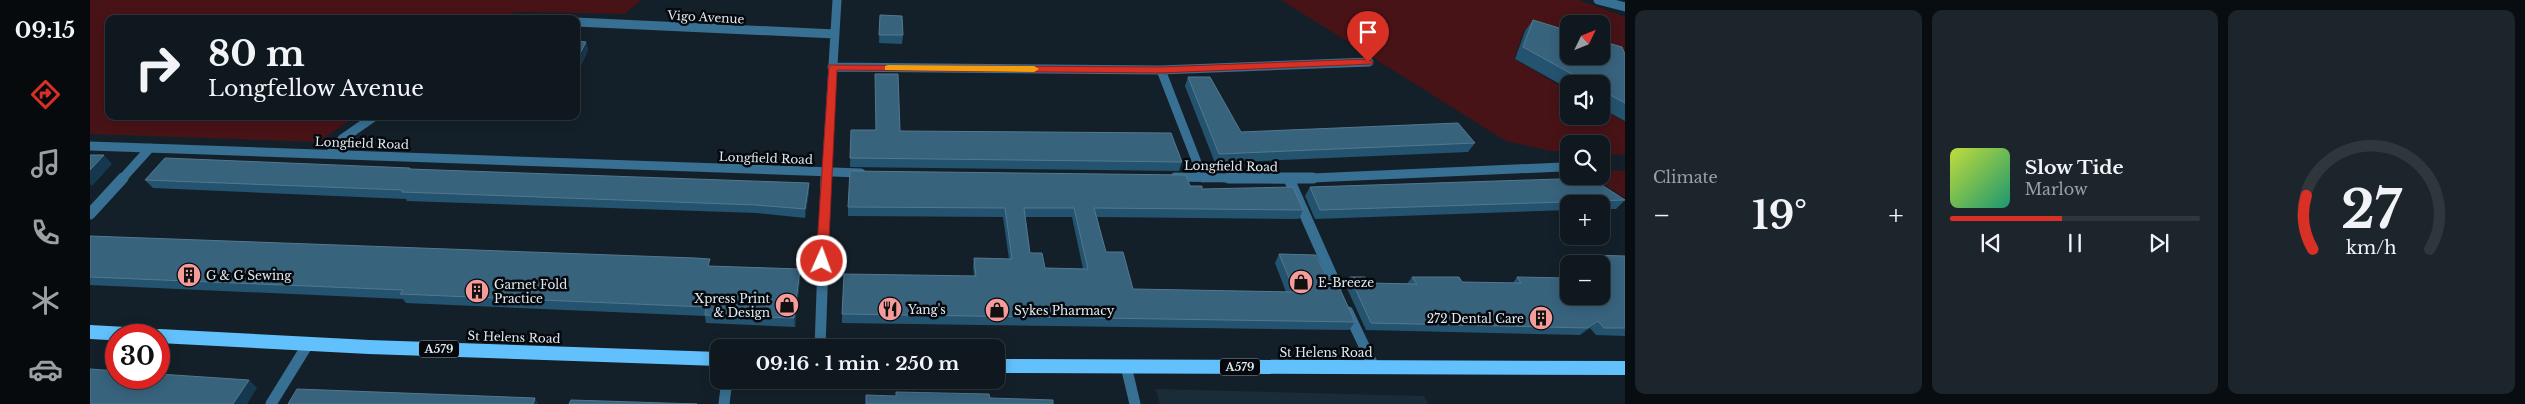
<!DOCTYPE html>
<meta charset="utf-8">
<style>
body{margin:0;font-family:"Libre Baskerville",serif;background:#1d252c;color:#f1f3f6;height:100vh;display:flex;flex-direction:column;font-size:19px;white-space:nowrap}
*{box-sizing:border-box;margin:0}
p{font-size:16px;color:#9ba0a4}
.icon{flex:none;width:28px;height:28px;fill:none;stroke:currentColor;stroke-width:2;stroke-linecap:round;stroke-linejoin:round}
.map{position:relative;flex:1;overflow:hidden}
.drawer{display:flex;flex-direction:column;gap:10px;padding:10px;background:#080d11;width:900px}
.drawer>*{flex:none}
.guide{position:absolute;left:15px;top:15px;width:475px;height:105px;border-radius:10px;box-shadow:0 2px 12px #0003,0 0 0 1px #2f373d;background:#0f181f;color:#f1f3f6;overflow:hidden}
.needle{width:32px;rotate:47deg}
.fabs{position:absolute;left:1470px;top:15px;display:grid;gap:10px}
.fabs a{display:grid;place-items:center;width:50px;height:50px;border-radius:10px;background:#0f181f;box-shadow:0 2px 12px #0003,0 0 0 1px #2f373d;font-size:25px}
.speed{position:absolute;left:15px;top:324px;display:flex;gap:10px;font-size:25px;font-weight:700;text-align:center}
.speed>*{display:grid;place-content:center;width:65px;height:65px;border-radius:50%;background:#0f181f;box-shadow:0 2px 12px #0003,0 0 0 1px #2f373d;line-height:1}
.speed .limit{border:8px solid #d22;background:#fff;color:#111}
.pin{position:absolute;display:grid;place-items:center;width:42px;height:42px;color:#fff;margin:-51px -21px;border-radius:50% 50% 50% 0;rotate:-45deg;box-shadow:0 0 5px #0007}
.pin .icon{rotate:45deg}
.me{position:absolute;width:55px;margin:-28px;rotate:2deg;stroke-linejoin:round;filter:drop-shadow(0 0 4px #0008)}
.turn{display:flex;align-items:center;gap:18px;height:105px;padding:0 20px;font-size:22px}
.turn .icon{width:65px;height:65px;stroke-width:2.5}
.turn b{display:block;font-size:35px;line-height:42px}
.big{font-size:38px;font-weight:700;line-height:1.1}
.drawer .tile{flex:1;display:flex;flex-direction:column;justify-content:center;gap:8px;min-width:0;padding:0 18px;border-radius:10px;background:#1d252c}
.drawer .dial{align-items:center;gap:0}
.dial svg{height:130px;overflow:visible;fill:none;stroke:#2f373d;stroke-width:7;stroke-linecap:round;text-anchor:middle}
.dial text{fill:#f1f3f6;stroke:none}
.song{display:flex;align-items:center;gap:15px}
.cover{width:60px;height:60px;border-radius:8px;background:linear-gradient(135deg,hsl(70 70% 55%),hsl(160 70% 35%))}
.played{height:5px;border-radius:2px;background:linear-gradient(90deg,#d93025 45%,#2f373d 45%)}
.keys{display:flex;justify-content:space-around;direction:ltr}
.heat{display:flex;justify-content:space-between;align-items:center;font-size:28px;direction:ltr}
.drawer .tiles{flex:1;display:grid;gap:10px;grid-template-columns:repeat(3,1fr)}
.trip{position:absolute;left:620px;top:339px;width:295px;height:50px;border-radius:10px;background:#0f181f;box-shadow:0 2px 12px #0003,0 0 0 1px #2f373d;font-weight:700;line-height:50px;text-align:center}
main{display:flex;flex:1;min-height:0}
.tab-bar{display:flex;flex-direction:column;width:90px;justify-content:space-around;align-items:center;background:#060a0c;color:#9ba0a4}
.tab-bar .icon{width:35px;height:35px}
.tab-bar .current{color:#d93025}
.tab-bar b{font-size:22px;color:#f1f3f6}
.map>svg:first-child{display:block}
.built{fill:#192c38}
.green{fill:#481317}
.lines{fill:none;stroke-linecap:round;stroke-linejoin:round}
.minor-far1{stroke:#387093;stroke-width:9}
.minor{stroke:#387093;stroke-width:11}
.primary{stroke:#62c1fc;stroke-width:14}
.wall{fill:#245370;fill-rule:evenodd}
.shaded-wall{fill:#15384e}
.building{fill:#38637d;stroke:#53788f;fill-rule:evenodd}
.route{fill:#d93025;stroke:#8d1f18}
.slow{fill:#f59e0b}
.labels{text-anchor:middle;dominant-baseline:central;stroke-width:5;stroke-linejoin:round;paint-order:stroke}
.shield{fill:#05090d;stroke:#9ea6ab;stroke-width:1}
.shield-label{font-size:11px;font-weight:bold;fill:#e0e9ef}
.street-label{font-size:12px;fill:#e0e9ef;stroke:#05090d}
.poi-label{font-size:12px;fill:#e0e9ef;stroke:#05090d;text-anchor:start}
</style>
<main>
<nav class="tab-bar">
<b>09:15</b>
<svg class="icon current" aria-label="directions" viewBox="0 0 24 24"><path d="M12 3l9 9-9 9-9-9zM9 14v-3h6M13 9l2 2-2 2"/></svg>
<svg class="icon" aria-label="music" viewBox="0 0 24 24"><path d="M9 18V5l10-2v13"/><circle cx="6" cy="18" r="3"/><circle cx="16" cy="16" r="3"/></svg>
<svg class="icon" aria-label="phone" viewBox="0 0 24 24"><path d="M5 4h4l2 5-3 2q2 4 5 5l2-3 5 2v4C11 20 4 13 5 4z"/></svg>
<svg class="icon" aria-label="climate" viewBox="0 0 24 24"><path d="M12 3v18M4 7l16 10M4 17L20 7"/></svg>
<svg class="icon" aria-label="car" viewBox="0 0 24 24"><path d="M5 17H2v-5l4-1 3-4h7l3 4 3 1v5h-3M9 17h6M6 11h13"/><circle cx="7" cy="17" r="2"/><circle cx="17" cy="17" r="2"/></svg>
</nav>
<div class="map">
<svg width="1535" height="404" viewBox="0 0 1535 404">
<rect width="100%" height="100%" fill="#142029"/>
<path class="built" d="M1066,389L1334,396L1338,404H1070Z"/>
<path class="green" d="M0,0H552L534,14L426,12L411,19H19V116H266L228,142L0,134Z
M1191,0H1489L1535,17V61L1511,54V24H1479V44L1434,30L1424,59L1479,91V116H1511V109L1535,122V155L1511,154V144H1479V152L1461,151L1416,141Z
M1511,170L1535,171V198L1501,176H1511Z"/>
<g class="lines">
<path class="minor-far1" d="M1508,0L1535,7
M486,22L745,34
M742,67L1071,70L1279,62
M1071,70L1113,178
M0,146L771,173
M240,154L252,139L285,116
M1085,177L1199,179L1472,167
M32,179L60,148
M736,179L747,0"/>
<path class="minor" d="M1139,178H1223
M1199,179L1247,287
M0,214L33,178
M1258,312L1284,367
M730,348L736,178
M1036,366L1045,404
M181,404L218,344
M634,404L637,380"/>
<path class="primary" d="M0,332L54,335
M69,336L279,347L629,359
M906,366L1535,368"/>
</g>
<path class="wall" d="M790,15L813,35L812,44L789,43Z
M1443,20L1535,54V121L1511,108V84H1479V89L1425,59L1435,31Z
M486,41L496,42L498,50L489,70H486Z
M1098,77L1151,132L1385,143L1378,152L1125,163L1095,86Z
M761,130L810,131L1092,162L1089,171L760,167Z
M320,168L321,170L719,192L715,218L667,213L317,201L316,199L63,188L55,180Z
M1100,186L1112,189L1213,210L1209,219L1007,217L1016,252L1043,289L1196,292L1185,263L1189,254L1236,276L1265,322L1259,330L752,323V314L884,276L883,267L884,258L919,259L913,217L758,216V207ZM935,217H982L993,269L955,268L940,253Z
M1220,187L1535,200L1526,209H1511V204H1479V210L1225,219L1215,196Z
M0,236L621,266L710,269V278L705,327L616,323L615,316L316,303L313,299L0,285Z
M1498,255L1535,256V336L1506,335L1500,328L1490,335L1276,330L1255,284L1260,277L1278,283L1317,284L1322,277L1372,282L1423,283L1427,277L1511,296V264H1492L1491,263Z"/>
<path class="shaded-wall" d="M496,42L498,50L489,70L486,61Z
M14,155L22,164L2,186L0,184V170Z
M719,183V192L715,218V209Z
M710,269V278L705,327L704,318Z
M1508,321L1500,328L1490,335L1498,328Z
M159,380L167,388L157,404H143Z
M445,398L448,404H443Z"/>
<path class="building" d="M790,15L812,16L813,35H789Z
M1443,20L1479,31V56H1511V41L1532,47L1535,54V103L1511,90V84H1500L1433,47Z
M486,41L496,42L486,61Z
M785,74H808L810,131L1081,133L1092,162L760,158L761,130H786Z
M1098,77H1120L1151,132L1368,123L1385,143L1129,154Z
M0,155H14L0,170Z
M75,158L320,168L319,169L719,183L715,209L666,205L312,192L313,190L55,180Z
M760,171L1096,175L1100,186H1112V189L1203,187L1213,210L1004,208L1016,252H1033L1043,289L1205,292L1189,254L1226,255L1236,276H1244L1265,322L752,314L754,274L886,276L884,258L922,259L915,208L758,207ZM934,208H984L998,269L955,268L952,253H940Z
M1501,178L1535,200L1230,210L1220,187Z
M0,236L605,258L620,259L618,266L710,269L704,318L615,315L616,307L310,294L313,290L0,277Z
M1498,255L1535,256V328H1514L1508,321L1498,328L1281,323L1260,277H1275L1278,283L1327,284L1322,277H1369L1372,282L1431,283L1427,277L1479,278V296H1511V279H1516L1511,272V264H1505Z
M0,369L26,371V378H69V374L159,380L143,404H0Z
M207,389L445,398L443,404H198Z
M806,392L899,394L900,398L963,400V404H776V395L806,396Z
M481,400L607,404H479Z"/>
<path class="route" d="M1278,59L1283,62L1282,64L1071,73L747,70L738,261L732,265L726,261L739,65L1071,67Z"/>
<path class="slow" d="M798,65L944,66L949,69L944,72L795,70V66Z"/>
<defs>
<g id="building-disc" transform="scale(1.25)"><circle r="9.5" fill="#f59b9a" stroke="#05090d"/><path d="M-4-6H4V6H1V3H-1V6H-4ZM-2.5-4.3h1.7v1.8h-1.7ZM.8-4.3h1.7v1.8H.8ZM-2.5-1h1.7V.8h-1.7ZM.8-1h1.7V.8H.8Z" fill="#111"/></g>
<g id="shop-disc" transform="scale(1.25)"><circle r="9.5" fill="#f59b9a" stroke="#05090d"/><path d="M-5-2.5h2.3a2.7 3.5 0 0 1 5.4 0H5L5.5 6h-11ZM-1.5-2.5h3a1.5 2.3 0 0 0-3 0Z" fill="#111"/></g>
<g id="restaurant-disc" transform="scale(1.25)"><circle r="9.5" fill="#f59b9a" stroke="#05090d"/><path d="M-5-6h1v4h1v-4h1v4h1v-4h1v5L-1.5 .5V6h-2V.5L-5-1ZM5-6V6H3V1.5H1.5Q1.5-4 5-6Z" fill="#111"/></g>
</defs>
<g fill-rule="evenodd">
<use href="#building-disc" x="99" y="275"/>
<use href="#shop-disc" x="1211" y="282"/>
<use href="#building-disc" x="387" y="291"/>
<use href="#shop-disc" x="697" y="305"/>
<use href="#restaurant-disc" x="800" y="309"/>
<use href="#shop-disc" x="907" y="310"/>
<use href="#building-disc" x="1451" y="318"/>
</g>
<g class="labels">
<g class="shield">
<rect x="329" y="340.5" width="40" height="17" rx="4"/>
<rect x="1130" y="358.5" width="40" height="17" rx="4"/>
</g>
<g class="shield-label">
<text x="349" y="349">A579</text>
<text x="1150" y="367">A579</text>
</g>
<g class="street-label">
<text transform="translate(616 17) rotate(3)">Vigo Avenue</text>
<text transform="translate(272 143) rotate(2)">Longfield Road</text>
<text transform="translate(676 158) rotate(2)">Longfield Road</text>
<text transform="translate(1141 166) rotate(1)">Longfield Road</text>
<text transform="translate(424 337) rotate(2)">St Helens Road</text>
<text x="1236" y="352">St Helens Road</text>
</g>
<g class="poi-label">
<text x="116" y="275">G &amp; G Sewing</text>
<text x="1228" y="282">E-Breeze</text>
<text x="404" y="284">Garnet Fold<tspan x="404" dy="14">Practice</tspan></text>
<text x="680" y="298" text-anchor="end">Xpress Print<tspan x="680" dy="14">&amp; Design</tspan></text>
<text x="818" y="309">Yang's</text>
<text x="924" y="310">Sykes Pharmacy</text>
<text x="1434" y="318" text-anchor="end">272 Dental Care</text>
</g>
</g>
</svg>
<div class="fabs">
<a><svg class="needle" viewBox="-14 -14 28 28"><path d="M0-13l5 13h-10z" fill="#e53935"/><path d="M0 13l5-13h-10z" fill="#9ba0a4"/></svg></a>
<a><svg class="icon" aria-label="sound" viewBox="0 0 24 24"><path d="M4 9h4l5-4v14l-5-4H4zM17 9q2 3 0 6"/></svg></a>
<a><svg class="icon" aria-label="search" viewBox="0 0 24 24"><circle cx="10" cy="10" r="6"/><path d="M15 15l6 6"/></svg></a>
<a>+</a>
<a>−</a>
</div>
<div class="speed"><div class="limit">30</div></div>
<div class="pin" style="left:1278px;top:62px;background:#d93025"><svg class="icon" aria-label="arrive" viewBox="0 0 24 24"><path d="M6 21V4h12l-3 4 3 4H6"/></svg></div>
<svg class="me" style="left:732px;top:261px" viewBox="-20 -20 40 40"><circle r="17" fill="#d93025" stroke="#fff" stroke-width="3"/><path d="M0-11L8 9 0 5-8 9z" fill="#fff"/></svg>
<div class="trip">09:16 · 1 min · 250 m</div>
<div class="guide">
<div class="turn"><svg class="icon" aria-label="right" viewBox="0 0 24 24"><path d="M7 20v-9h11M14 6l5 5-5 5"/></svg><div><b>80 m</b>Longfellow Avenue</div></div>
</div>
</div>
<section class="drawer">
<div class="tiles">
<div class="tile"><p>Climate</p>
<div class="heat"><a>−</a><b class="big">19°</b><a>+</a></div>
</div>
<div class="tile">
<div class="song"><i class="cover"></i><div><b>Slow Tide</b><p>Marlow</p></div></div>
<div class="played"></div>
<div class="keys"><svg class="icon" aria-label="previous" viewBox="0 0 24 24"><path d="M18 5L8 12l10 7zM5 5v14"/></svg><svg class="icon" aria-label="pause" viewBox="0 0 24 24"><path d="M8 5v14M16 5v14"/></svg><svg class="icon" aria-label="next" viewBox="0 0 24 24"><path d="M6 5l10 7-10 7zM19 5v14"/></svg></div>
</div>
<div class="tile dial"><svg viewBox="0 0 100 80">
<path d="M14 69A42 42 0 1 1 86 69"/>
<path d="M14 69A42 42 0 0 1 10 36" stroke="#d93025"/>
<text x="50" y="56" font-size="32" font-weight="700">27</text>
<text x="50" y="72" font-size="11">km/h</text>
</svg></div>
</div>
</section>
</main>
